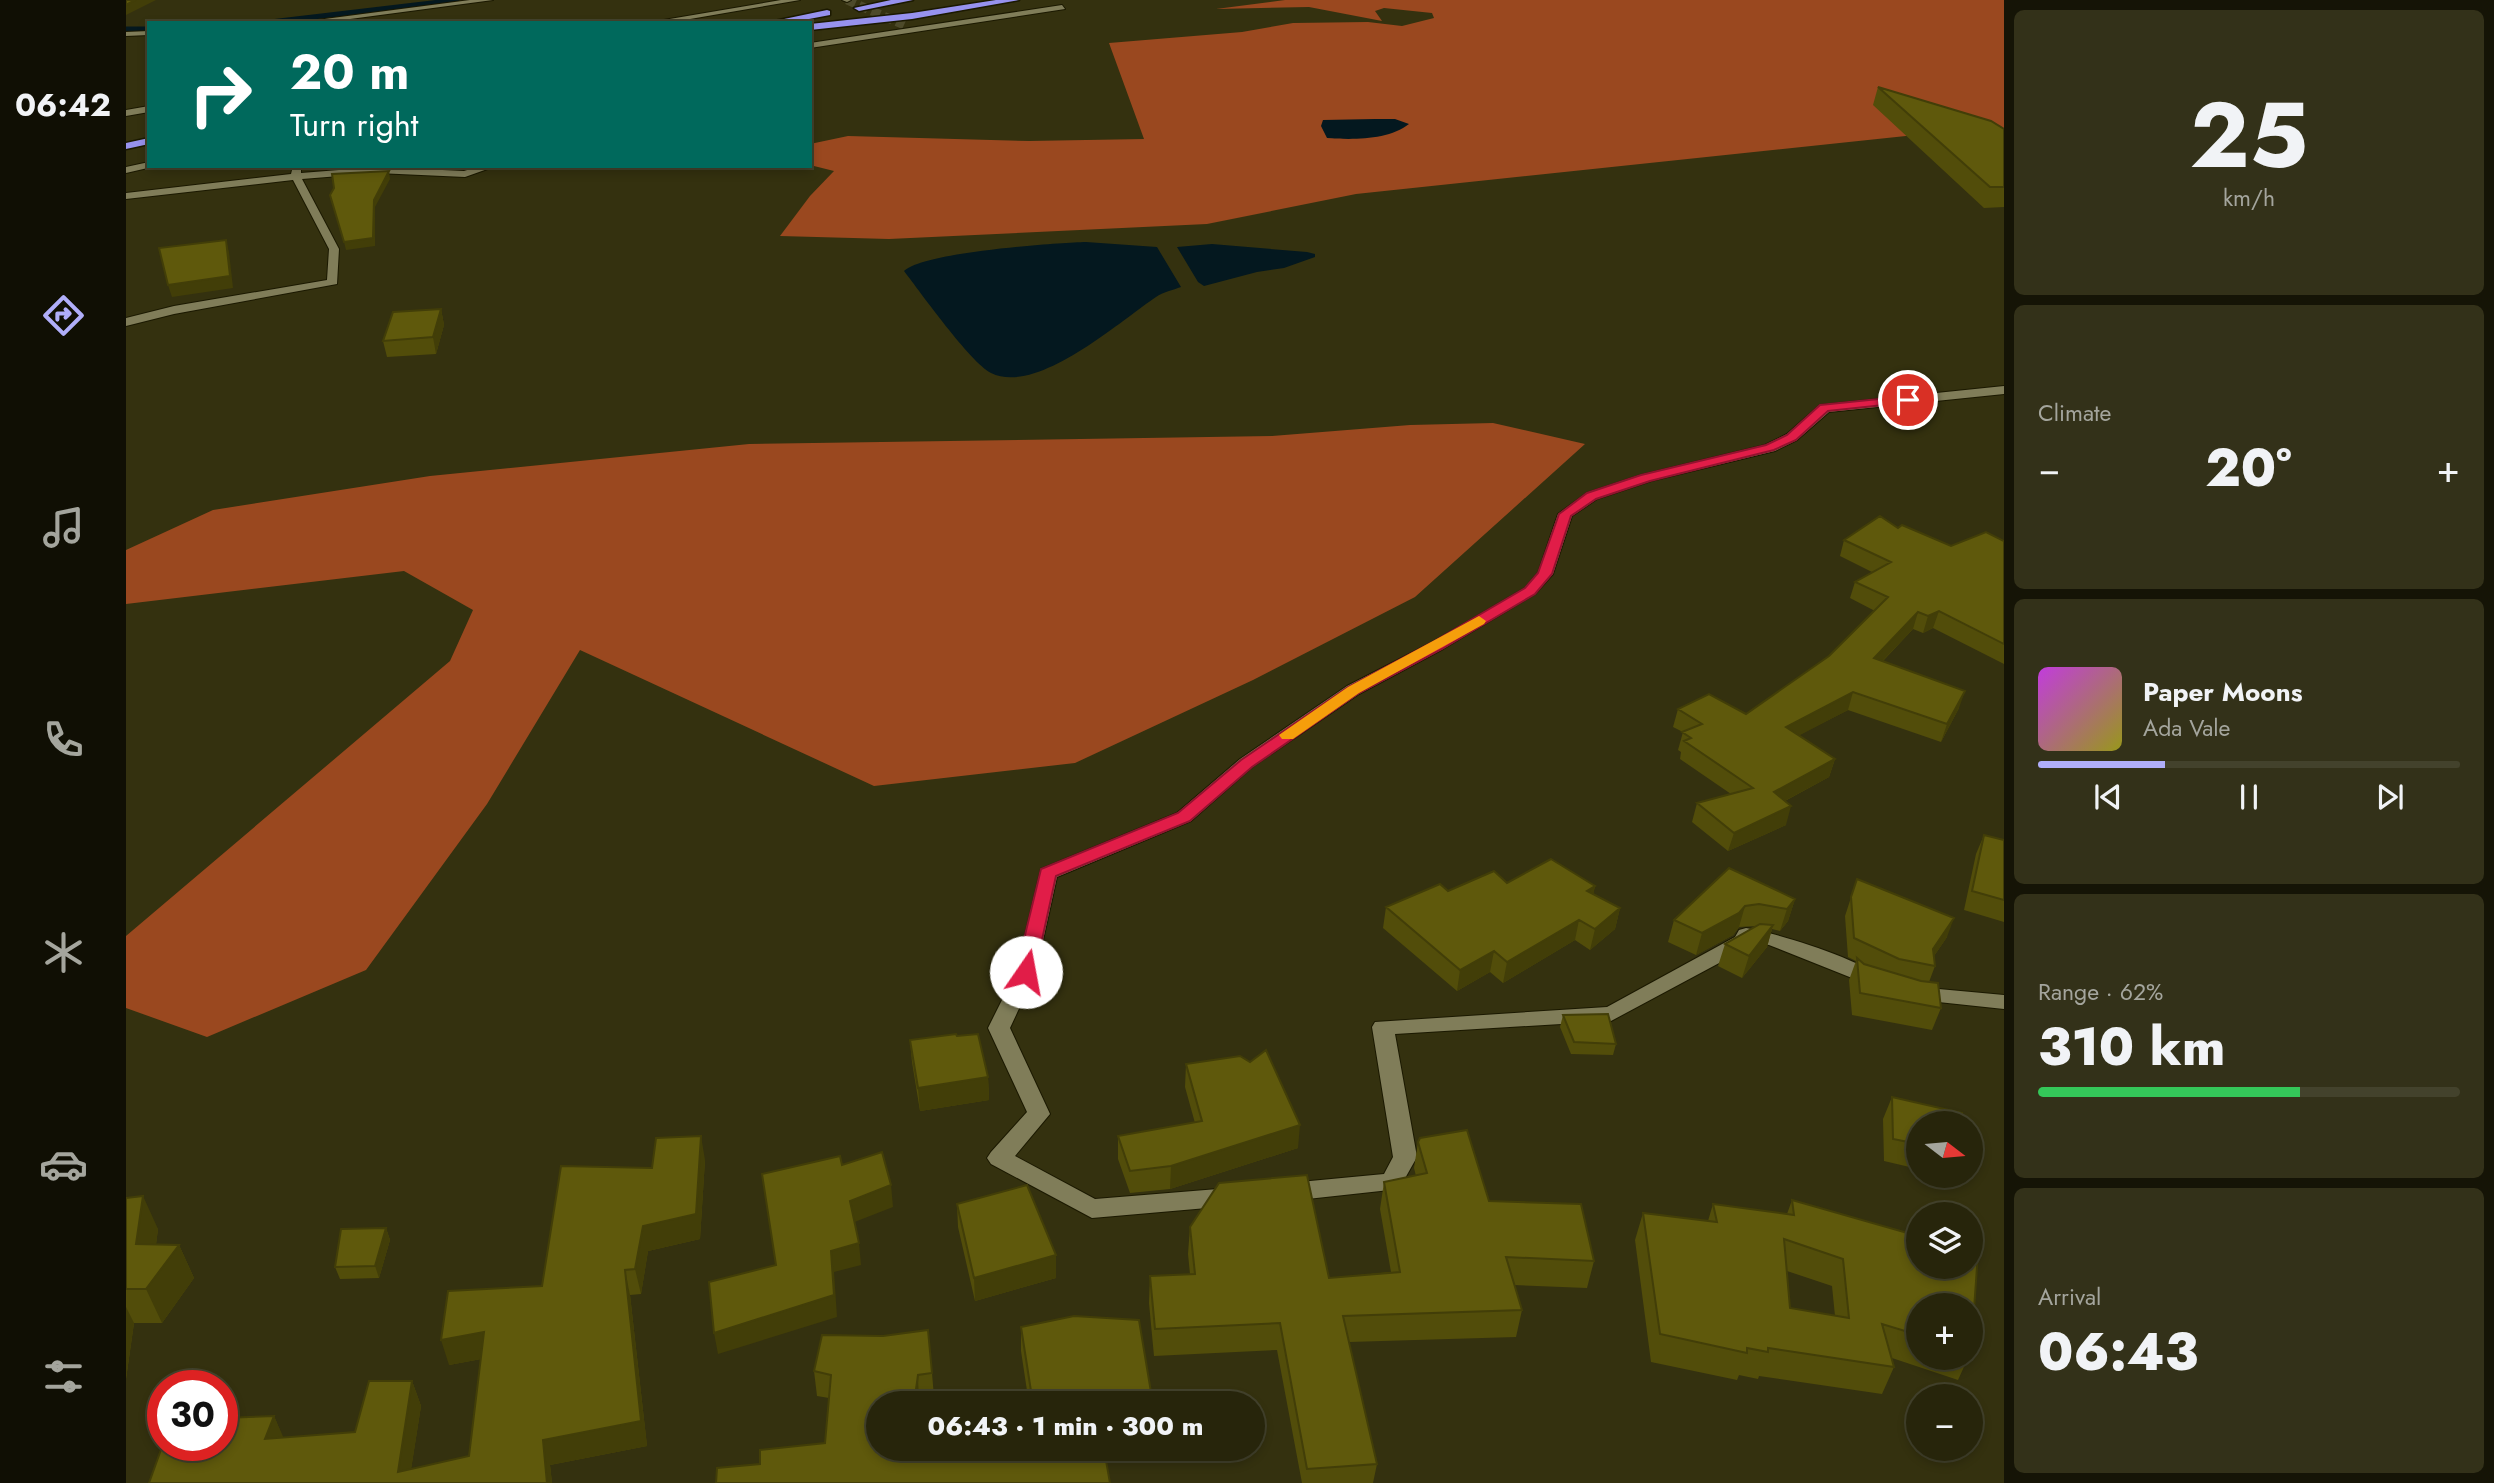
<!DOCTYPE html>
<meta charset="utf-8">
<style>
body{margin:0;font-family:Jost,sans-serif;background:#333119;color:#f1f3f6;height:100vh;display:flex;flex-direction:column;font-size:26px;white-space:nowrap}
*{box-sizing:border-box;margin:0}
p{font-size:23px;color:#a4a59d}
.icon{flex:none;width:38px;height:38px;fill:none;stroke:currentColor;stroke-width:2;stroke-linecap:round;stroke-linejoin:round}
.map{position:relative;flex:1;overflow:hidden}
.side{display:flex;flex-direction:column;gap:10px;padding:10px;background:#151406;width:490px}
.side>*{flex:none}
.hud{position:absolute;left:21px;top:21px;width:665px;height:147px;border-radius:0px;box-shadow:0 4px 10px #0003,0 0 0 2px #43422c;background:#00695c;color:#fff;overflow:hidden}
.needle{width:46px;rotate:106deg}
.tools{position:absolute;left:1780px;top:1111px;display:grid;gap:14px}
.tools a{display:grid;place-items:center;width:77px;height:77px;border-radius:50%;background:#27250b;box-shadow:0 4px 10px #0003,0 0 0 2px #43422c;font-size:35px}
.speed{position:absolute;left:21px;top:1370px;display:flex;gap:14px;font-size:35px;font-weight:700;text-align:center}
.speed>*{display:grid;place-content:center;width:91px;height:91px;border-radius:50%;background:#27250b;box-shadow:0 4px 10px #0003,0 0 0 2px #43422c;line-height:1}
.speed .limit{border:10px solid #d22;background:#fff;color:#111}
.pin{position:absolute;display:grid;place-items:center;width:60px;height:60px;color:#fff;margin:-30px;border:4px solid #fff;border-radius:50%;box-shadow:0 2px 7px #0007}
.me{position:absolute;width:77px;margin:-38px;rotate:12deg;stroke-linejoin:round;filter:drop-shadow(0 0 5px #0008)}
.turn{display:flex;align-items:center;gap:24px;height:147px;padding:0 28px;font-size:32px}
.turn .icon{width:91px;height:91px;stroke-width:2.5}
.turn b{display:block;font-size:49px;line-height:60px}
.big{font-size:52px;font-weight:800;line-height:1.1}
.side .card{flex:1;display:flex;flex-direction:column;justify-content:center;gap:10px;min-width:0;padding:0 24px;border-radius:10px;background:#333119}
.side .dial{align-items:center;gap:0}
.dial b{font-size:91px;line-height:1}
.song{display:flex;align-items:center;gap:21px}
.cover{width:84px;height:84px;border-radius:10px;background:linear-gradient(135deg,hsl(290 70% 55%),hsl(60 70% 35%))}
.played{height:7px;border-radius:4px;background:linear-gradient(90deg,#b0aefa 30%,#43422c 30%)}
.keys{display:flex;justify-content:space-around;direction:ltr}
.heat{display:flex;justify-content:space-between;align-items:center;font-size:38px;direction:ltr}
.charge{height:10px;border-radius:5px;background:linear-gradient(90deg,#34c759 62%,#43422c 0)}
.trip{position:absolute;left:740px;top:1391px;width:399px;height:70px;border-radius:35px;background:#27250b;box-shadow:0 4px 10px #0003,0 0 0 2px #43422c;font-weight:800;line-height:70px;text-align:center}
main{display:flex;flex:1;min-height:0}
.tabs{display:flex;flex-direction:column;width:126px;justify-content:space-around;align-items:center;background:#100f04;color:#a4a59d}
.tabs .icon{width:49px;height:49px}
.tabs .selected{color:#b0aefa}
.tabs b{font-size:32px;color:#f1f3f6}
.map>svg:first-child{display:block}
.forest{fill:#9a481f}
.water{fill:#04181f}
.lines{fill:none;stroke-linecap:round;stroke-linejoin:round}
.stream{stroke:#04181f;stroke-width:5}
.minor-tunnel{stroke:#4d4a2a;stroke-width:9;stroke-dasharray:9 4.5;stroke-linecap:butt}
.minor-casing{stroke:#1b1901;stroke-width:2}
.highway-casing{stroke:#1b1901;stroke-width:3}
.minor{fill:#807d59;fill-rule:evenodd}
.highway{fill:#9792ee;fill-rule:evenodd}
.wall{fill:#524d0a;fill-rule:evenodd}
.shaded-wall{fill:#423e08}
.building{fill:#5f590c;stroke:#423e08;stroke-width:2;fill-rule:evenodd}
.route{fill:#e11d48;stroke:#92132f;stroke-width:2}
.slow{fill:#f59e0b}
</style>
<main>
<nav class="tabs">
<b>06:42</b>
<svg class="icon selected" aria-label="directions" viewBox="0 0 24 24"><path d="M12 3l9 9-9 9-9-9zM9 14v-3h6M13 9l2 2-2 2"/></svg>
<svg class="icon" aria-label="music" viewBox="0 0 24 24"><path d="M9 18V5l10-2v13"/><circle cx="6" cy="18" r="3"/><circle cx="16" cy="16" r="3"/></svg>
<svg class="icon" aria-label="phone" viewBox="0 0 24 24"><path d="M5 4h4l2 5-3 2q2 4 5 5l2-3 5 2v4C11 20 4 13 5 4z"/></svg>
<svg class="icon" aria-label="climate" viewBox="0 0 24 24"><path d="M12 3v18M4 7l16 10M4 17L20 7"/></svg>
<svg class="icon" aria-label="car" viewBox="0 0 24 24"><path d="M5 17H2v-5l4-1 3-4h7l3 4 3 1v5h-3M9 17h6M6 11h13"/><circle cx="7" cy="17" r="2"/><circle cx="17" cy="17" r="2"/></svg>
<svg class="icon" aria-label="filters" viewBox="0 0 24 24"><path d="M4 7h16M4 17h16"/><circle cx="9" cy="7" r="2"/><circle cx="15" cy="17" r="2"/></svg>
</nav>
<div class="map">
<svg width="1878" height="1483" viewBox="0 0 1878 1483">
<rect width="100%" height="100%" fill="#34310f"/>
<path class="forest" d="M1159,0H1878V132L1865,127L1230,194L1081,224L763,239L654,236L684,196L708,171L684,165V144L722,136L903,141L1018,139L983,43L1116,32L1167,23L1242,22L1276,26L1308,18L1306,13L1258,8L1249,11L1256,21L1183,7L1090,9Z
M1367,423L1459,444L1289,597L1127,680L949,763L748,786L454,650L361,804L240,970L81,1037L0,1008V936L324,661L347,610L278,571L0,604V550L87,510L304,476L623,444L1146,436L1284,425Z"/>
<path class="water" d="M1249,119H1269L1283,124C1263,140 1226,140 1201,138L1195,126L1197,120Z
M960,242L1031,247L1055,287C1047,290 1037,292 1030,297C994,321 911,396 865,373C844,362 795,293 778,271C798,252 928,243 960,242Z
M1086,244L1181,252L1189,254V257L1158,268L1131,272L1078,286L1072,282L1051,247Z"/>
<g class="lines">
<path class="stream" d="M136,23L331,0
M0,29H23"/>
<path class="minor-tunnel" d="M721,0L778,25"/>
<g class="minor-casing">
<path id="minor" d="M344,0H367L194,23H168Z
M655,0H674L541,23H520Z
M716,0H725L721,2Z
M936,5L939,9L684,48V43Z
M23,31V35L0,36V32Z
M23,106V112L0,116V110Z
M23,162V166L26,167L0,173V167Z
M167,166H175V173L251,167L338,171L354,166H370L339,177L251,173L176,179L213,249L211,284L48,314L0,326V318L48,306L201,280L203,249L167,180L0,199V193L165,174Z
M1878,386V394L1703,412L1671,440L1649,451L1525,481L1471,499L1446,516L1427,574L1409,594L1317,649L1233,694L1126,767L1065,821L931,877L910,972L884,1028L924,1114L889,1156L969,1199L1104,1188L1112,1190L1116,1197L1112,1204L1104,1206L966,1218L865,1164L861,1158L865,1152L901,1112L862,1028L890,972L915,869L1051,813L1114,759L1221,686L1305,643L1399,588L1412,573L1432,514L1461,493L1515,475L1639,445L1661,434L1694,405Z
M1620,928C1647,932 1745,961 1757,982L1754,987C1743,990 1733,987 1726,978L1643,945L1626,943L1623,947L1485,1021L1269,1034L1291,1157L1273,1189L1163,1201L1155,1199L1151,1192L1155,1185L1163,1183L1258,1174L1267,1157L1246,1027L1249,1022L1481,1007L1609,937L1613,930Z
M1791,987L1878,995V1009L1784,999L1781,994L1784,989Z"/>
</g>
<g class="highway-casing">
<path id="highway" d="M765,0H787L733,11L728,8Z
M870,0H893L786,19L684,30V24L786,13Z
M701,10L704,11V15L662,23H639Z
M23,138V144L0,149V143Z"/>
</g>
<use href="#minor" class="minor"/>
<use href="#highway" class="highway"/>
</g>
<path class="wall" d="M1752,87L1878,129V207L1858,208L1747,105Z
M315,309L318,325L310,354L261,357L257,341Z
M1772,528L1825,546L1878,541V664L1807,628L1797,633L1787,629L1757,661L1833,708L1815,742L1722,710L1673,735L1709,759L1703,777L1659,801L1660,825L1602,851L1566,822L1571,803L1605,794L1554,759L1555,752L1552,750L1557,732L1547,727L1552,709L1620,714L1703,656L1749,611L1724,598L1729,582L1746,572L1714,556L1718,540Z
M1858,835L1878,840V922L1838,910L1850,854Z
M1603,868L1669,899L1662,921L1654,931L1646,929L1641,947L1616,978L1592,966L1599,944L1629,926L1613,927L1607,935L1570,955L1542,942L1548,920Z
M1731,879L1821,937L1808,956L1809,966L1803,982L1815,1008L1806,1030L1726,1015L1723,980L1730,961L1722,957L1719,916Z
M1381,883L1469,886L1467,894L1494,908L1489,929L1464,950L1449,940L1377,983L1364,972L1331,991L1257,928L1260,907Z
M1437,1015L1490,1044L1487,1055L1445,1054L1434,1027Z
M831,1036L862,1077L863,1100L794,1111L786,1062L784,1040Z
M1060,1064L1172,1148L1044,1189L1004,1193L992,1159V1136L1069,1123L1059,1087Z
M1766,1097L1792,1124V1169L1758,1161L1757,1119Z
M1292,1142L1363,1201L1468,1261L1461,1288L1388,1285L1396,1310L1390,1337L1223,1342L1251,1464L1247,1483H1176L1151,1350L1028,1356L1023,1303L1024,1276L1064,1274L1062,1254L1064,1227L1203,1278L1265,1272L1254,1209L1258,1182L1290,1176L1288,1168Z
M579,1160L574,1239L522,1251L515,1294L504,1295L521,1446L424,1465L426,1483H23L148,1416L157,1438L229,1432L286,1381L295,1406L285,1469L343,1456L355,1359L323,1365L416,1286L526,1168Z
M0,1198L32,1229L30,1244L53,1245L68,1278L36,1323H8L0,1379Z
M1666,1200L1852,1253L1844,1353V1306H1792V1358H1842L1832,1380L1766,1358L1768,1367L1756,1394L1633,1376L1632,1379L1613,1375L1611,1380L1525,1362L1509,1240L1517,1213L1582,1221L1587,1204L1661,1214ZM1661,1271L1706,1286L1709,1316L1664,1308Z
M831,1204L930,1278L849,1301L832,1227Z
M260,1228L264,1240L253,1278L214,1279L209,1267Z
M895,1327L1027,1404H903L895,1351Z
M688,1371L806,1373L808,1397L794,1399L793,1404H752V1449L634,1464L699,1443L703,1398L691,1396Z"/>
<path class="shaded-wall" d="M9,0H30L0,15V5Z
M263,171L264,179L249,207V246L220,250L218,242L248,200Z
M100,240L103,252L107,288L46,297L42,285Z
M315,309L318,325L310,354L307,337Z
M1813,611L1807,628L1797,633L1802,616Z
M1792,612L1787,629L1743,675L1748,658Z
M1839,691L1833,708L1815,742L1821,724Z
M1727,692L1722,710L1655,745L1660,727Z
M1709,759L1703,777L1642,810L1648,792Z
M1665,806L1660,825L1602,851L1608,833Z
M1469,886L1465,907L1461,891Z
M1669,899L1662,921L1654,931L1661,909Z
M1619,906L1613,927L1607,935L1570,955L1576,933Z
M1494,908L1489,929L1464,950L1469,929Z
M1828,918L1821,937L1802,965L1807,949Z
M1453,920L1449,940L1377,983L1381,962Z
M1647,925L1641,947L1616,978L1623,956Z
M1368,951L1364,972L1331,991L1334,970Z
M862,1077L863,1100L794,1111L792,1088Z
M1174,1125L1172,1148L1044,1189L1045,1166Z
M575,1136L579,1160L574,1239L522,1251L515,1294L509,1269L517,1226Z
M765,1185L767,1207L726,1223L724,1201Z
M17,1196L32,1229L26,1277L10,1244Z
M260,1228L264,1240L253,1278L249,1266Z
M733,1243L735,1265L708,1272L711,1317L592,1354L588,1333L705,1251Z
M53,1245L68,1278L36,1323L20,1289Z
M930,1255V1278L849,1301L848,1278Z
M499,1270L504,1295L521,1446L424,1465L426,1483H421L417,1440Z
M0,1307L8,1323L0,1379Z
M358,1332L366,1357L323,1365L315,1340Z
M792,1375L793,1404H788Z
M286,1381L295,1406L283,1483L272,1472Z
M148,1416L159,1441L139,1439Z"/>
<path class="building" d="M0,0H9L0,5Z
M1752,87L1865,121L1878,129V187H1864Z
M263,171L248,200L247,238L218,242L204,195L208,188L206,174Z
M100,240L104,276L42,285L33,248Z
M315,309L307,337L257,341L267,312Z
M1754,516L1772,528L1776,525L1825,546L1860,532L1878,541V644L1813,611L1802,616L1792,612L1748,658L1839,691L1821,724L1727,692L1660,727L1709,759L1648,792L1665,806L1608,833L1571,803L1627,788L1558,741L1565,738L1556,732L1576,724L1552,709L1583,694L1620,714L1703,656L1762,597L1729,582L1765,562L1718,540Z
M1858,835L1878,840V900L1846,891Z
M1425,859L1469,886L1461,891L1494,908L1469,929L1453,920L1381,962L1368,951L1334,970L1260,907L1314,884L1322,891L1368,871L1381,883Z
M1603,868L1669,899L1661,909L1633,904L1619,906L1613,913L1576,933L1548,920Z
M1731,879L1828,918L1807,949L1809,966L1773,959L1728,938L1725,897Z
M1634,924L1647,925L1623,956L1599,944Z
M1731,958L1738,964L1795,981L1812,983L1815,1008L1734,993Z
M1482,1014L1490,1044L1448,1042L1437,1015Z
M830,1034L831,1036L852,1034L862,1077L792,1088L784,1040Z
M1140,1050L1174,1125L1045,1166L1004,1171L992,1136L1076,1121L1060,1064L1114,1056L1124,1062Z
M1766,1097L1836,1113V1124H1792V1144L1767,1139Z
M1341,1130L1363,1201L1455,1204L1468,1261L1380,1257L1396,1310L1217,1316L1251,1464L1181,1469L1154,1323L1029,1329L1024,1276L1069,1274L1064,1227L1093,1183L1181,1175L1203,1278L1274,1272L1258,1182L1301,1173L1292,1142L1294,1138Z
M575,1136L570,1214L517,1226L509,1269L499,1270L515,1421L417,1440L421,1483H23L37,1444V1446H96V1418L148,1416L139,1439L229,1432L243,1381H286L272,1472L343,1456L358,1332L315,1340L322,1291L416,1286L435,1166L526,1168L530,1138Z
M756,1152L765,1185L724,1201L733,1243L705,1251L708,1295L588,1333L583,1282L650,1265L636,1174L714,1156L716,1165Z
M901,1185L930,1255L848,1278L831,1204Z
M17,1196L10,1244L53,1245L20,1289H0V1198Z
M1666,1200L1792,1236V1267H1844V1251L1852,1253L1845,1352L1844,1306H1792V1335L1756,1324L1768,1367L1642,1348V1352L1621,1348V1353L1534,1334L1517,1213L1591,1222L1587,1204L1668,1215ZM1658,1239L1717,1259L1723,1318L1664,1308Z
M260,1228L249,1266L209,1267L215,1229Z
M948,1316L1013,1320L1027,1404H907L895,1327Z
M802,1330L806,1373L792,1375L788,1404H752V1449H978L984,1483H590L591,1468L634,1464V1450L699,1443L705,1375L688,1371L696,1335L757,1336Z"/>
<path class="route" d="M1782,396L1787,400L1786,402L1702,411L1670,440L1648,450L1524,481L1470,499L1445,516L1426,574L1409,594L1316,649L1233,693L1126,767L1064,821L930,876L909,972L906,977H893L890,972L915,869L1052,813L1115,760L1222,687L1305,643L1399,588L1412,573L1433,514L1461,493L1515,475L1640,445L1661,435L1694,405Z"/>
<path class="slow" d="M1353,616L1360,621L1358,624L1233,693L1167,739H1156L1153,735L1222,687Z"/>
</svg>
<div class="tools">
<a><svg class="needle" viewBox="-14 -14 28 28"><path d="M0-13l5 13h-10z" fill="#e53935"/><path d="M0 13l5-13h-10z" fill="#a4a59d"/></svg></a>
<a><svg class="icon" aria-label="layers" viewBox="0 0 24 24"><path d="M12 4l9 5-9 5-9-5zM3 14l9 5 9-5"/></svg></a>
<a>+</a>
<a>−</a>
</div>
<div class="speed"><div class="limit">30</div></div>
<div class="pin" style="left:1782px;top:400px;background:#d93025"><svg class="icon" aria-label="arrive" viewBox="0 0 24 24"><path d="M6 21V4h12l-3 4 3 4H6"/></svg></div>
<svg class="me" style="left:900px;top:972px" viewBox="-20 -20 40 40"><circle r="19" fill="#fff"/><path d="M0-13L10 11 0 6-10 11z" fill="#e11d48"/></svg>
<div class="trip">06:43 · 1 min · 300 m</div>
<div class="hud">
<div class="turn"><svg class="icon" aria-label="right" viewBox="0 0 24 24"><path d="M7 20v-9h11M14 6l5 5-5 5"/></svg><div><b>20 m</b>Turn right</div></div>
</div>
</div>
<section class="side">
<div class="card dial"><b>25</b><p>km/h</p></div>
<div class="card"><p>Climate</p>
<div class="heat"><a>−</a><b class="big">20°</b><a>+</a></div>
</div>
<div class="card">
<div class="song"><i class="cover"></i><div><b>Paper Moons</b><p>Ada Vale</p></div></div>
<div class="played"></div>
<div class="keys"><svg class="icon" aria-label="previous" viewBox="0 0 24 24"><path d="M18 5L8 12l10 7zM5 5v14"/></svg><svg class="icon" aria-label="pause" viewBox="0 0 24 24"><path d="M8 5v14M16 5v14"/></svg><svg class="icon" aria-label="next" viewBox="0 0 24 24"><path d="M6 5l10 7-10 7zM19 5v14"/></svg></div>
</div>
<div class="card"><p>Range · 62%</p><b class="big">310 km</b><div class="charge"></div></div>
<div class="card"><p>Arrival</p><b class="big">06:43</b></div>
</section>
</main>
